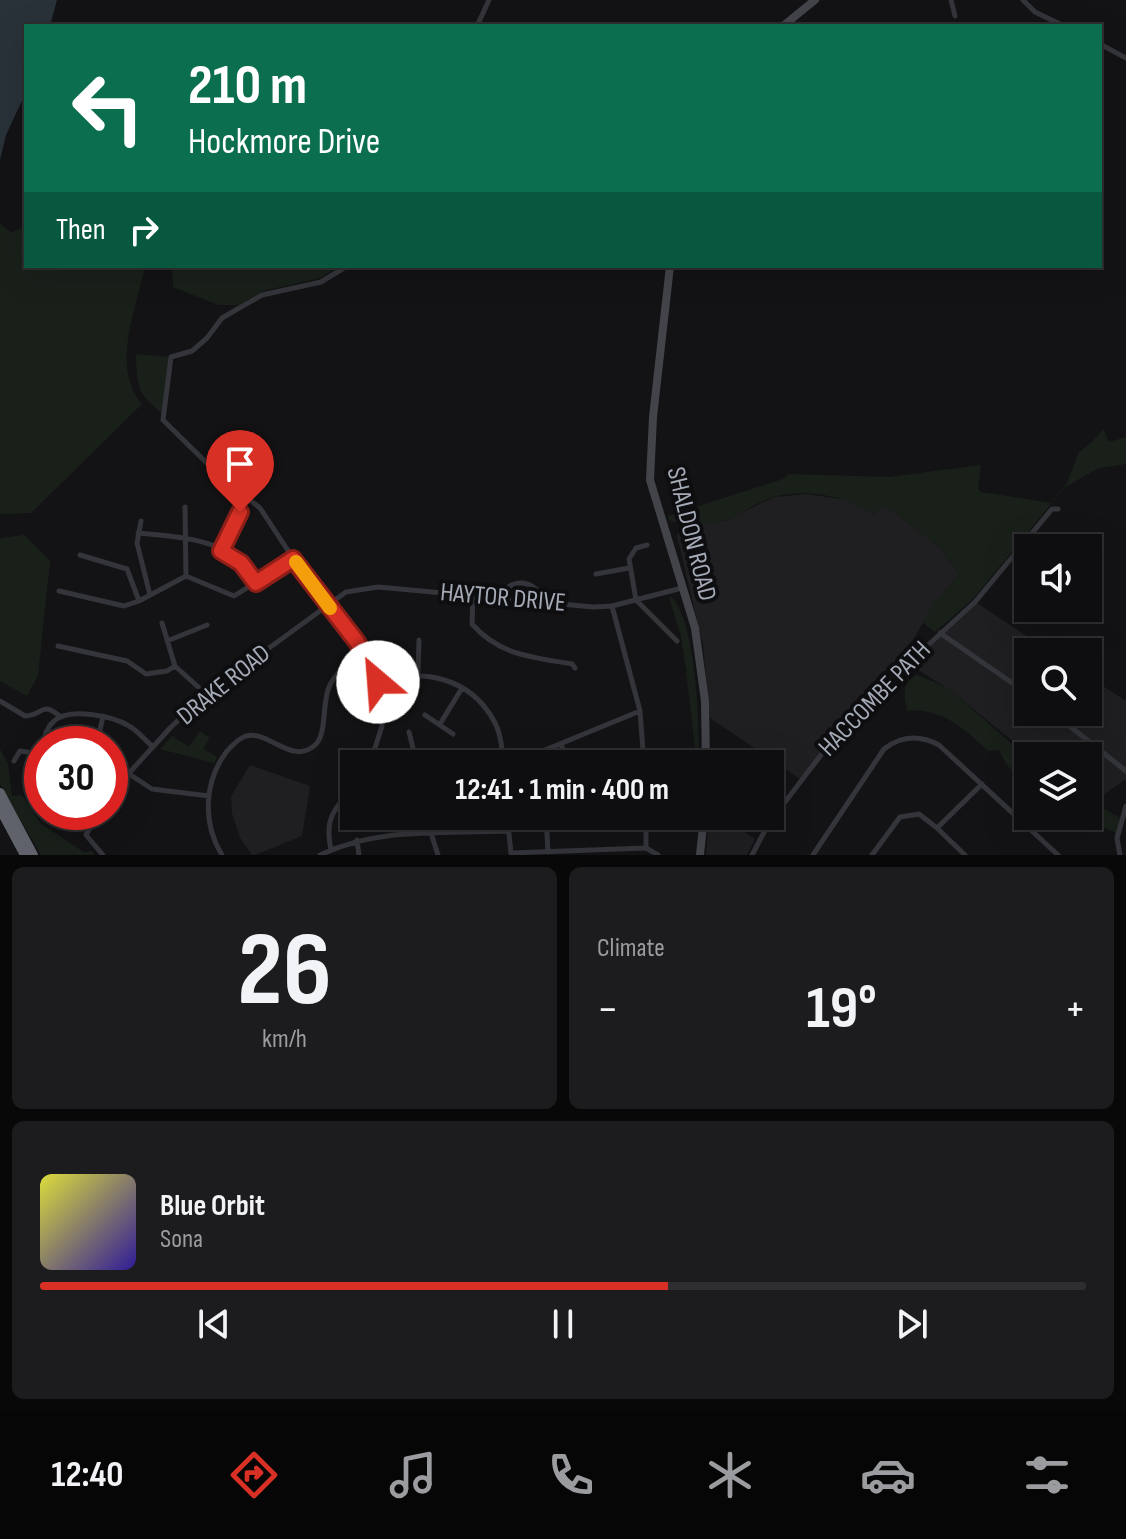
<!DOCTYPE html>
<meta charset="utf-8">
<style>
body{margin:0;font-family:"Sofia Sans Condensed",sans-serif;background:#1c1c1e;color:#f1f3f6;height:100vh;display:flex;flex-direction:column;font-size:30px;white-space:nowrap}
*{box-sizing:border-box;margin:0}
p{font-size:26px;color:#9b9c9f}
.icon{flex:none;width:44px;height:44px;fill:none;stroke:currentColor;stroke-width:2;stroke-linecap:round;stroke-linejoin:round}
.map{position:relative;height:855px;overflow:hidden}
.drawer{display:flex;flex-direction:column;gap:12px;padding:12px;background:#080809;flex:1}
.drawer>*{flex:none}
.top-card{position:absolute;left:24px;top:24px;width:1078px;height:244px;border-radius:0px;box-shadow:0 8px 32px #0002,0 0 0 2px #2e2e30;background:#0b6e4f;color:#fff;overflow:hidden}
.fabs{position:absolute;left:1014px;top:534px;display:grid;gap:16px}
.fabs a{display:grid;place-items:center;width:88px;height:88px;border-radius:0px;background:#0e0e10;box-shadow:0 8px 32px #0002,0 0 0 2px #2e2e30;font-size:40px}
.speed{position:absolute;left:24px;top:726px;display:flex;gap:16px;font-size:40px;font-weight:700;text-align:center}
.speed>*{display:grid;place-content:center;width:104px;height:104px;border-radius:50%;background:#0e0e10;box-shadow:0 8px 32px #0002,0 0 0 2px #2e2e30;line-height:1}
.speed .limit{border:12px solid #d22;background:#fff;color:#111}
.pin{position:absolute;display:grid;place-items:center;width:68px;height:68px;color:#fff;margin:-82px -34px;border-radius:50% 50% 50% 0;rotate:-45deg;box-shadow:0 0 8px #0007}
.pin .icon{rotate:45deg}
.me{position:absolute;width:88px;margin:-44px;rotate:333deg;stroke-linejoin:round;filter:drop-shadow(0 0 6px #0008)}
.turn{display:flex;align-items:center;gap:28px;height:168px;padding:0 32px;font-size:36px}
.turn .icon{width:104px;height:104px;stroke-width:2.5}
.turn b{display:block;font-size:56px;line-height:68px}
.then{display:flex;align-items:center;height:76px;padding:0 32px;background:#0003;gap:16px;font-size:30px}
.big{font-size:60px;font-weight:700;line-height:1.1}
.drawer .card{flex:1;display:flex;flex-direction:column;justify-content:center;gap:12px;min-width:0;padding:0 28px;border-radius:12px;background:#1c1c1e}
.drawer .dial{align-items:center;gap:0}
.dial b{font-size:104px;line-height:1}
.song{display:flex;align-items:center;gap:24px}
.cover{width:96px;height:96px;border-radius:12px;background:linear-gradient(135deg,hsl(60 70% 55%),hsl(250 70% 35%))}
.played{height:8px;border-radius:4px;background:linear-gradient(90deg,#d93025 60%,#2e2e30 60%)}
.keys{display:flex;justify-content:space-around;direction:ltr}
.heat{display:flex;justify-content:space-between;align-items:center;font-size:44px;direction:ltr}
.drawer .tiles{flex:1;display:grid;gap:12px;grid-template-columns:1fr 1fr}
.card:last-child{grid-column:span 2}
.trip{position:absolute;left:340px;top:750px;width:444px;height:80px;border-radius:0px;background:#0e0e10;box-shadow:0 8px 32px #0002,0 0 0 2px #2e2e30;font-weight:700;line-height:80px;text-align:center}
.tab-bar{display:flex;height:128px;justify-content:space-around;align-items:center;background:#060606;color:#9b9c9f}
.tab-bar .icon{width:56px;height:56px}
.tab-bar .on{color:#d93025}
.tab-bar b{font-size:36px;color:#f1f3f6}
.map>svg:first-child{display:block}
.built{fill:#1f1f22}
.green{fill:#19201a}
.water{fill:#293239}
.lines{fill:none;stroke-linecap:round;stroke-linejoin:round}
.street{stroke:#34353a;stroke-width:5}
.secondary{stroke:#42444a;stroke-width:8}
.highway{stroke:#60636b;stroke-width:10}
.route-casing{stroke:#8d1f18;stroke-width:20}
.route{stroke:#d93025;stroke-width:14}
.slow{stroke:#f59e0b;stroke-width:14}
.labels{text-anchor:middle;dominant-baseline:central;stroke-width:8;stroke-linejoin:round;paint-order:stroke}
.street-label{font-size:26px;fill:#a4aab6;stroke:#0e0e10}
</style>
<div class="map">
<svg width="1126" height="855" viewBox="0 0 1126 855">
<rect width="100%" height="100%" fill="#131315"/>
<path class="built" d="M806,494L848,500L861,505L874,515L883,504L940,547L959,575L935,602L916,635L897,661L800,779L710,718L703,645L677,536L681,524L687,520L724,521L774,497Z
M975,602L1051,652H1028V712H1088V676L1126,701V779L1092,803L1088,800V756H1031L950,690L909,664Z
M250,765L310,786L302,836L255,855H252L240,838L232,813L231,796Z
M709,816H721L755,839L747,855H706Z"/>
<path class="green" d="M0,224L12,233L26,225V266H142L144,271C135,312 111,369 142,404L31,513L0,514Z
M172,266H340L320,278L263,291L239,305H218L173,287Z
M136,354L171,357L162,413C136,393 137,385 136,354Z
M1103,429L1109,442L1126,437V464L1099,468L1065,487L973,599L935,632L922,622L935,602L959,575L940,547L883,504L874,515C850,496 803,488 773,497C748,505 720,533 692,520L681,524L669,520L668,516L783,479L789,474L889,477L981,465L978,489L981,492L1051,503L1067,483L1079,452L1092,442Z
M24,535L50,561L38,675L27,696L0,681V538Z
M672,597C697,627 699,723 699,764H697L686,671L689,670H686L681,636L669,598Z
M917,675L948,688L1028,758V780C1011,774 1007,766 999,750L988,751C965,729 941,707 907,711C904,694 901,684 917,675Z
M200,731L210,738L203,749L217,757L214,763L160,749L172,736L189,747Z
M0,749L8,764L12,796L22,795L41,824L84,852L92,851L95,855H41L0,784Z
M1088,800L1124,820L1120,835L1097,824L1078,828L1073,816H1088Z"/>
<path class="water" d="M0,0H57L50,26H26V92L6,135L0,160Z"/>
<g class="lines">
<path class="street" d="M951,0L955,16
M1023,0L1035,12L1064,26
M477,26L489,0
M1100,44L1126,58
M347,266L321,282L262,295L222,318L207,338L192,351L171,357L163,420L221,477L260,508L308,581L364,653L378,682L383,707L382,726L370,764
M185,507L186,576
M141,521L137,543L150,595
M138,533C171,536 216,538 241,562C247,568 251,577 256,583
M647,545L636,548L629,559L636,600L677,641
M221,551L240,512
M80,555L127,569L139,601
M596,574L629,568
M59,591L124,606L139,601L186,576L234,596L293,559
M473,597L472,624C500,656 533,657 572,664L575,668
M498,598C512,577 533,578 544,601
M612,606L640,711L644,764
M162,623L175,666
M940,633L1028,694
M167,641L207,625
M58,646L127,661L146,674L167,671L175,666L206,694
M418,674L419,640
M378,682C422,668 470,677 494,721C501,733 502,750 504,764
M0,701L25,716C45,715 40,700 61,717
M1052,712L1126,771
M425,715L453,734
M440,724L462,688
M46,732L67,744
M409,732L417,764
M99,735L103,716
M43,744C45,735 47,727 54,721C69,707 113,716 129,726C138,731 145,740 153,747
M561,744L568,764
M42,749V762
M14,761L20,751L41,754
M511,764L640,711
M129,774L152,789L209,796
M40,788L42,785
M770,793L777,798
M110,794L171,727L206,694L346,592L378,587L593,607L612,606L682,588
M98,812L86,835L103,855
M507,816L511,853L646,848
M546,816L548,852
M937,828L965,855
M431,833L438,855
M357,840L359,855
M646,848V816
M646,848L658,855
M331,850C324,819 334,809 354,787
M222,855C202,823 204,781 227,751C233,745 237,739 246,736C269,730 292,766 315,745C327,735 322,703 329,687C336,671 350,663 364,653
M320,855C379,827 443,834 507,831
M752,855L769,823L824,751L865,703L975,602L1052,509H1058
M813,855L884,749C902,735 920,735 939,745L1058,855
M872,855L900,817L919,814L937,828L982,784
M1120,855L1117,838L1126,806"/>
<path class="secondary" d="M783,26L815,0
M670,266L653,417L650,480L695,628L705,701L706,764
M700,855L704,816"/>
<path class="highway" d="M0,793L33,855
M0,808L25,855"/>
</g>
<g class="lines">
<g class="route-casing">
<path id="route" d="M240,512L221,551L241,563L256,583L293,559L357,642L378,682"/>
</g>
<use href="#route" class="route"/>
<path class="slow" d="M296,562L330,608"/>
</g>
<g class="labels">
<g class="street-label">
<text transform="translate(691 534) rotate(76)">SHALDON ROAD</text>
<text transform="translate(503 598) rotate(5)">HAYTOR DRIVE</text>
<text transform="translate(224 685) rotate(-39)">DRAKE ROAD</text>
<text transform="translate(875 699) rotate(-46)">HACCOMBE PATH</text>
</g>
</g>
</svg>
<div class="fabs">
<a><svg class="icon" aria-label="sound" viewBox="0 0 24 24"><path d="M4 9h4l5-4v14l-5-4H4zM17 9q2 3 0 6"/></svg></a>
<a><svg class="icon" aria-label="search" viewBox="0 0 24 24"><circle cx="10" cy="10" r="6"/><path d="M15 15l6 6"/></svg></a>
<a><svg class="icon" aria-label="layers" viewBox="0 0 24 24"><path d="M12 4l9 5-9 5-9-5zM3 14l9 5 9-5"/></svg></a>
</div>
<div class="speed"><div class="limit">30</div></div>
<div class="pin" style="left:240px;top:512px;background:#d93025"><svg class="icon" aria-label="arrive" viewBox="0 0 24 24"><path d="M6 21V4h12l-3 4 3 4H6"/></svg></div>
<svg class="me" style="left:378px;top:682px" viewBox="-20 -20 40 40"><circle r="19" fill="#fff"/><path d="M0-13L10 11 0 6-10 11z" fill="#d93025"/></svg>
<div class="trip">12:41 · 1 min · 400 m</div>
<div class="top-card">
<div class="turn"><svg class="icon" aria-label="left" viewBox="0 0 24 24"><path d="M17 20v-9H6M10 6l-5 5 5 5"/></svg><div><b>210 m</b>Hockmore Drive</div></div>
<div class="then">Then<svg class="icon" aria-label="right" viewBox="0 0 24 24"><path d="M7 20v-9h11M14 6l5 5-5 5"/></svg></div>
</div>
</div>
<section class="drawer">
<div class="tiles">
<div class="card dial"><b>26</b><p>km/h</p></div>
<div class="card"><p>Climate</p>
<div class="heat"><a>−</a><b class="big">19°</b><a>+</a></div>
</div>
<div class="card">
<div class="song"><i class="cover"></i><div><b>Blue Orbit</b><p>Sona</p></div></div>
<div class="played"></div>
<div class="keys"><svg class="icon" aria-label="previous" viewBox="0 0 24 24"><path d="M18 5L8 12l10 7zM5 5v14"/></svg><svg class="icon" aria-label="pause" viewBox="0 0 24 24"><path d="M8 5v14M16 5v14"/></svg><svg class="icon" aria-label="next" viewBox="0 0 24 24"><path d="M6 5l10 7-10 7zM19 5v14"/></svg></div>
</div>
</div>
</section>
<nav class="tab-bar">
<b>12:40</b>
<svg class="icon on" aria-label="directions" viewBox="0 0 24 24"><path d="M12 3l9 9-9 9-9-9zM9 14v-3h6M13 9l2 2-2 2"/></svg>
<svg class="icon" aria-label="music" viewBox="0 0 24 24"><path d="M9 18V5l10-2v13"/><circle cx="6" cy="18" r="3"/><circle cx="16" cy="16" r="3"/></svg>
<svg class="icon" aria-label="phone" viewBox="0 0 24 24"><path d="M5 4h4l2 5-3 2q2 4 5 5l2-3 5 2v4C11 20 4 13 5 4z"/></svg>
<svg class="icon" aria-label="climate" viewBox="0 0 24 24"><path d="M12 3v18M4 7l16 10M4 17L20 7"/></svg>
<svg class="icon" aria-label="car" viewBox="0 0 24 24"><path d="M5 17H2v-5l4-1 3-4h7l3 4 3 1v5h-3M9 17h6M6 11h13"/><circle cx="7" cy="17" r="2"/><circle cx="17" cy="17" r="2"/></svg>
<svg class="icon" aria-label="filters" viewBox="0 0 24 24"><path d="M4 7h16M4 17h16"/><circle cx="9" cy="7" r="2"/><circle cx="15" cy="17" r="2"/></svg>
</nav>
